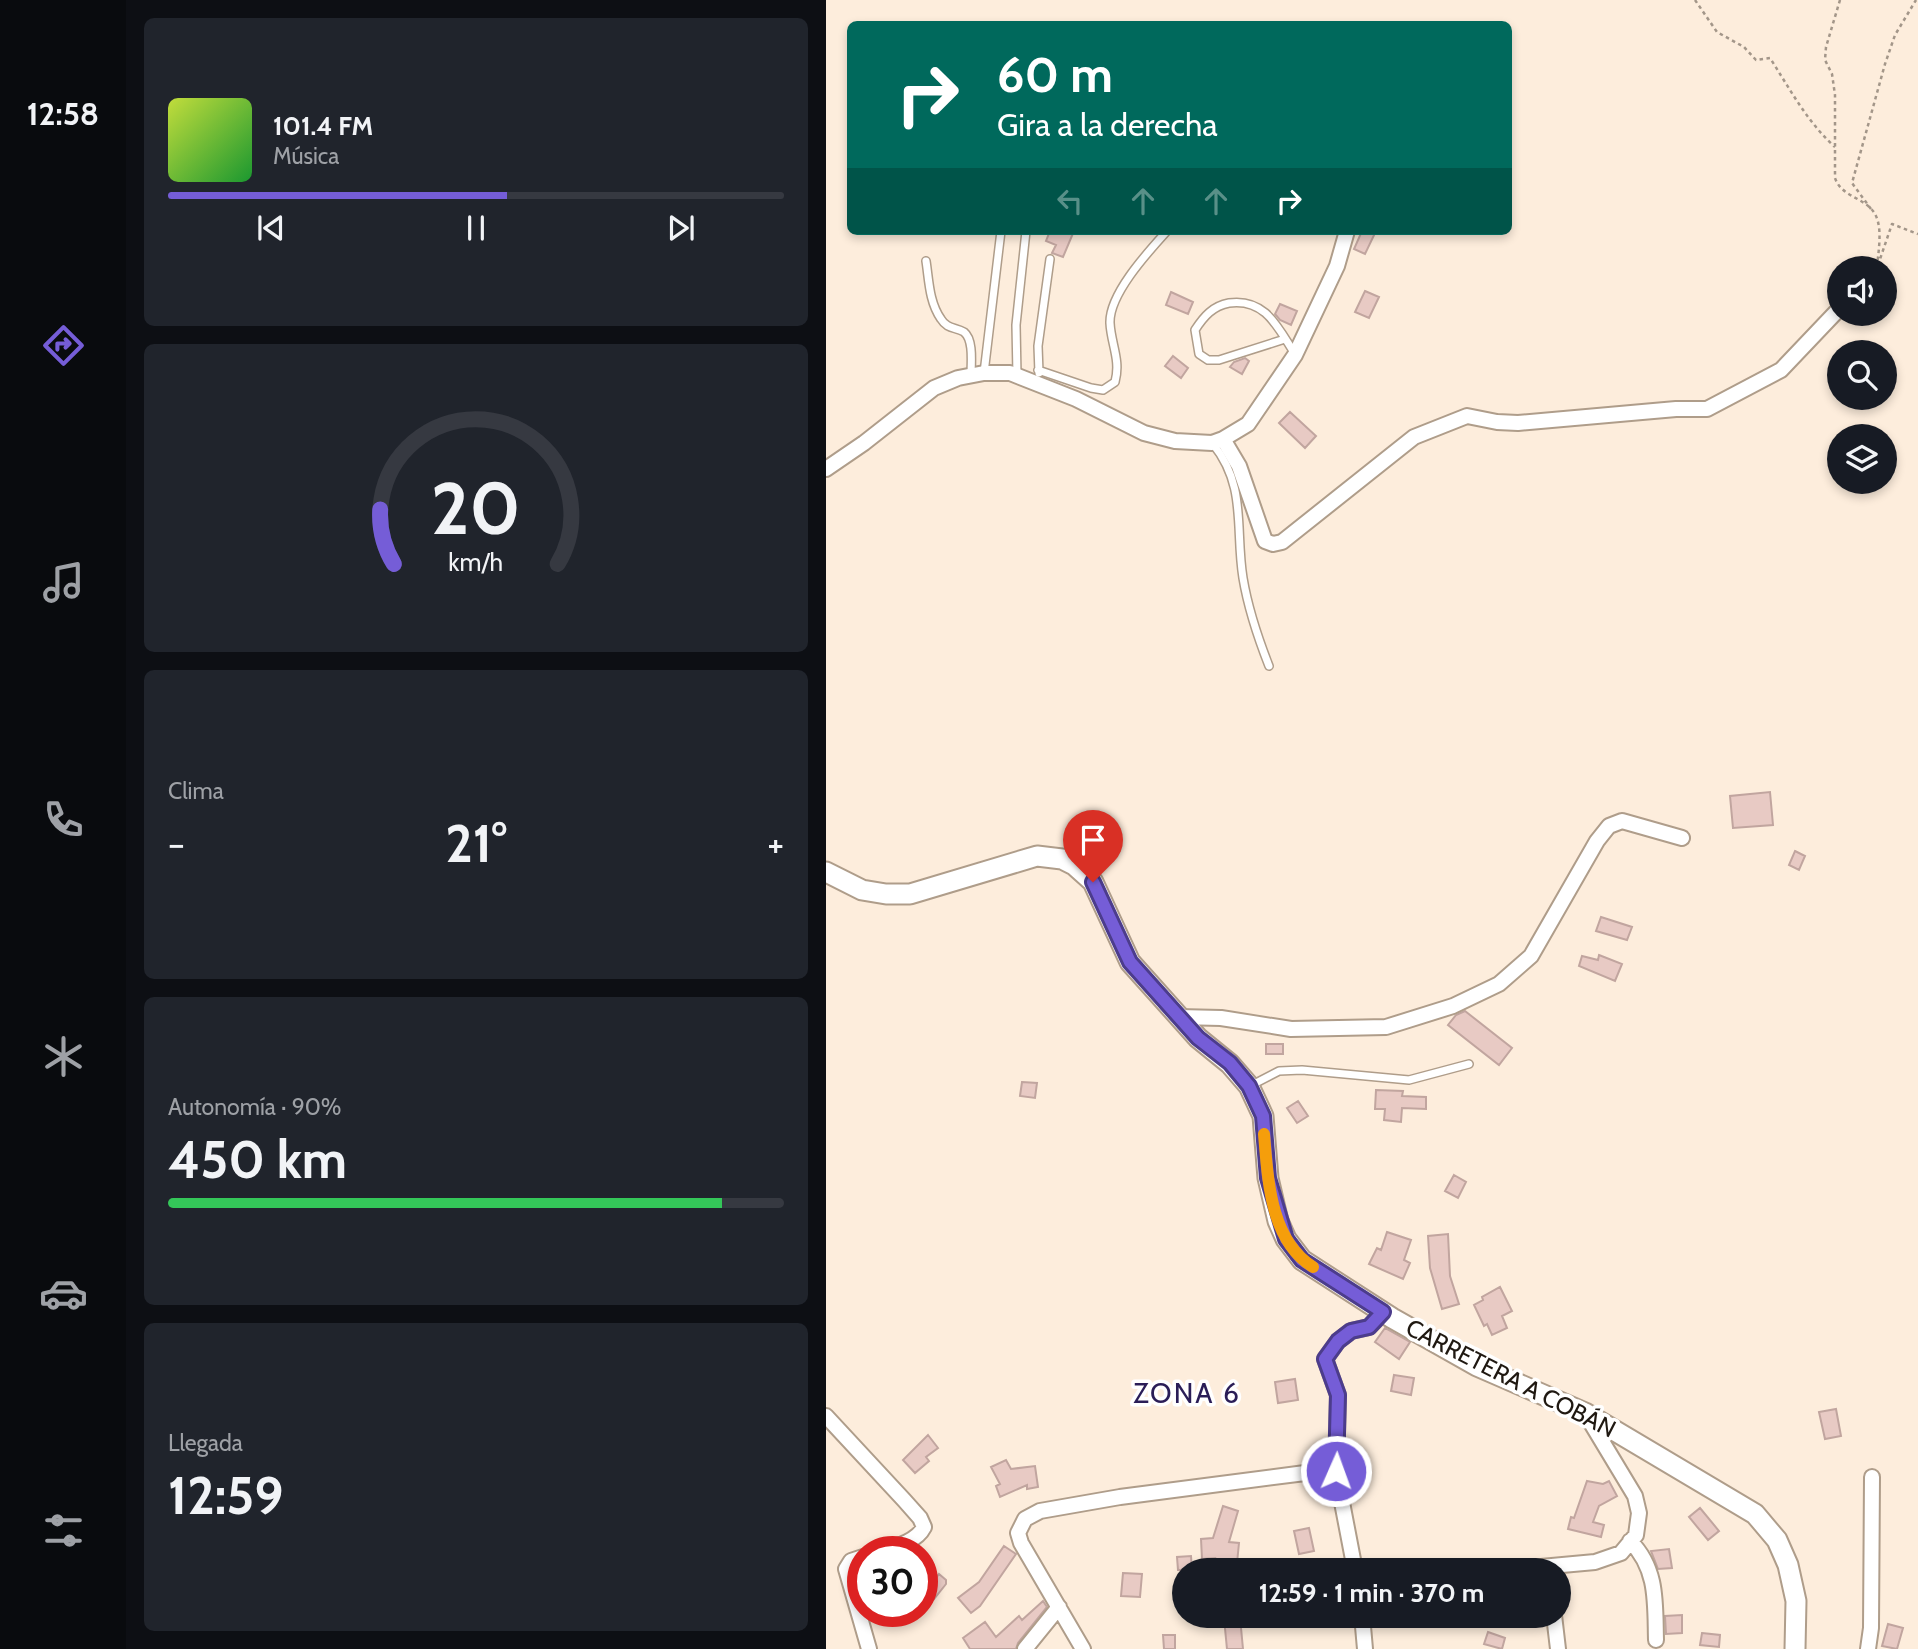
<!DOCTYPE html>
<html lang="es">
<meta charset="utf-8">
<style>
body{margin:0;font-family:Cabin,sans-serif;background:#20242c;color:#f1f3f6;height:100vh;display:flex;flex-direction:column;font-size:26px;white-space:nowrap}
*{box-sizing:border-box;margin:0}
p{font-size:23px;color:#9ea1a6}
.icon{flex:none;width:38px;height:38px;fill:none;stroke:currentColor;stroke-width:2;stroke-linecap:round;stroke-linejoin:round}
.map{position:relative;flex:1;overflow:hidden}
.side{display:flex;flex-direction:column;gap:18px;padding:18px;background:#0d0f14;width:700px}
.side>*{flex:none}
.top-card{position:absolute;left:21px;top:21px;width:665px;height:214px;border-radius:10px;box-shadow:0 4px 10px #0003;background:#00695c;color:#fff;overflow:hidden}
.tools{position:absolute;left:1001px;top:256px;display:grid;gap:14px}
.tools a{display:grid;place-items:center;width:70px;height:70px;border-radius:50%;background:#171b24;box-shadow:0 4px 10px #0003;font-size:35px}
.speed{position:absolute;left:21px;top:1536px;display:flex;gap:14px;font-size:35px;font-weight:700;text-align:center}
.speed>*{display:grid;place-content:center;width:91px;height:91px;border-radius:50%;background:#171b24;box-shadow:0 4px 10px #0003;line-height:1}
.speed .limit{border:10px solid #d22;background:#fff;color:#111}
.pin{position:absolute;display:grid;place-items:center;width:60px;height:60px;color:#fff;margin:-72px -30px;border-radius:50% 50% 50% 0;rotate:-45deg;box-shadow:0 0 7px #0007}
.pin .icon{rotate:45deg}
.me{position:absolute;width:77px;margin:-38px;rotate:2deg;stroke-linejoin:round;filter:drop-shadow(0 0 5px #0008)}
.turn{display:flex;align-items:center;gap:24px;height:147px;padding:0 35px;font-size:32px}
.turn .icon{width:91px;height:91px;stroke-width:2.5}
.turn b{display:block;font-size:49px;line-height:60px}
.lanes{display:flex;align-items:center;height:66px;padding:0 35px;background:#0003;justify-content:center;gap:35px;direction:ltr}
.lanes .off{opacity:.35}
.big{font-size:52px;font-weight:700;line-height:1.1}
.side .widget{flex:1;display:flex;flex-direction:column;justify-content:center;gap:10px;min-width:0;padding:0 24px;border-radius:10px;background:#20242c}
.side .dial{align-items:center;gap:0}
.dial svg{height:182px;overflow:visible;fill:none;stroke:#363941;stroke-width:7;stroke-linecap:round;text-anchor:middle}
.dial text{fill:#f1f3f6;stroke:none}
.song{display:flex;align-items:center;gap:21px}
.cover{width:84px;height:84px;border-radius:10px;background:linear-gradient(135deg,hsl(70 70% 55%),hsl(130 70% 35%))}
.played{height:7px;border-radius:4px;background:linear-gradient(90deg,#755dd7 55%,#363941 55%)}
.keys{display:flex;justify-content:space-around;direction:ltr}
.heat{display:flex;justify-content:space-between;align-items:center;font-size:38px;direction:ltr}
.charge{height:10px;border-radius:5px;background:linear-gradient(90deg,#34c759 90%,#363941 0)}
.trip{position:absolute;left:346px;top:1558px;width:399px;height:70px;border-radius:35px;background:#171b24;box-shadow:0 4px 10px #0003;font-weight:700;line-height:70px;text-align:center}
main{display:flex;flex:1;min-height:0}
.tabs{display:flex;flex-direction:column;width:126px;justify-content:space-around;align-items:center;background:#090b0e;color:#9ea1a6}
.tabs .icon{width:49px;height:49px}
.tabs .on{color:#755dd7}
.tabs b{font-size:32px;color:#f1f3f6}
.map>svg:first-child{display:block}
.building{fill:#e8cac4;stroke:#c1a59f;stroke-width:2}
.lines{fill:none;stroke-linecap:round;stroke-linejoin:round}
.lane-casing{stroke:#af9d8a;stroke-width:10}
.street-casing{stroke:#af9d8a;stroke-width:18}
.secondary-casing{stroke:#af9d8a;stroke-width:23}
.path{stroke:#a39689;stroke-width:2.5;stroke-dasharray:3.5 3.5;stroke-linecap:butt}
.lane{stroke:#fff;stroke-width:7}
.street{stroke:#fff;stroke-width:14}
.secondary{stroke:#fff;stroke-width:19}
.route-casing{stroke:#4c3c8c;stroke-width:18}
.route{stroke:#755dd7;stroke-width:12}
.slow{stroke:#f59e0b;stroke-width:12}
.labels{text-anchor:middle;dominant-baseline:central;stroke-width:7;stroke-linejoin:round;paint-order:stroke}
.street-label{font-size:24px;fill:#1f1811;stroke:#fff}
.quarter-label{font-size:28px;letter-spacing:2px;fill:#2a1d57;stroke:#fff}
</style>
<main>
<nav class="tabs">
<b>12:58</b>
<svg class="icon on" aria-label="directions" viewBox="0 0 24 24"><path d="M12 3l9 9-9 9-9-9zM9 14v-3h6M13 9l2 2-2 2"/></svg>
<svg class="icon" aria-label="music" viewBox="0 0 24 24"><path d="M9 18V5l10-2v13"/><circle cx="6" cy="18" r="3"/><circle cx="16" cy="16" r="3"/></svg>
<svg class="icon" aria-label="phone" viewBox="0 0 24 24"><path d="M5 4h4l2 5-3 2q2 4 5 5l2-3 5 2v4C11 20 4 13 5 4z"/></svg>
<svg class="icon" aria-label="climate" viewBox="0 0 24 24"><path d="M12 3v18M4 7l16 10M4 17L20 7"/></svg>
<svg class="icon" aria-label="car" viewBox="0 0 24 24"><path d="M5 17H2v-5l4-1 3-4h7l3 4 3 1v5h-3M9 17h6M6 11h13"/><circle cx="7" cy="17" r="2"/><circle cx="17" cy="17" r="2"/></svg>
<svg class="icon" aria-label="filters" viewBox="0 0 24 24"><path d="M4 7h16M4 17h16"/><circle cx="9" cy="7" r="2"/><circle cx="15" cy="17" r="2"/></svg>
</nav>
<section class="side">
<div class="widget">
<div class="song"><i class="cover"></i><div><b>101.4 FM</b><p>Música</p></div></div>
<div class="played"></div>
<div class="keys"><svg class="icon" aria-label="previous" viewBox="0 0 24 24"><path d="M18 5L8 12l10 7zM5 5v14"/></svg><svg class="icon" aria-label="pause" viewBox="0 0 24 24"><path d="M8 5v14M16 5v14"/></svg><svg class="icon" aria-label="next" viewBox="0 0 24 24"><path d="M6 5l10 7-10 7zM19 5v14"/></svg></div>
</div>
<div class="widget dial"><svg viewBox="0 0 100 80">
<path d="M14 69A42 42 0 1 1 86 69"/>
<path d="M14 69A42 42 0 0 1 8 45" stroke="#755dd7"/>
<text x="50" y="56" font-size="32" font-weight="700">20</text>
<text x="50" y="72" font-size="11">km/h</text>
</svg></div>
<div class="widget"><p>Clima</p>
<div class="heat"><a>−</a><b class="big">21°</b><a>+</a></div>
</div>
<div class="widget"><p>Autonomía · 90%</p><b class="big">450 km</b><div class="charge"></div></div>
<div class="widget"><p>Llegada</p><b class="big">12:59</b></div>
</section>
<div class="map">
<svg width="1092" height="1649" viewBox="0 0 1092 1649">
<rect width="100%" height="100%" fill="#fdeddc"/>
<path class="building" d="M224,231H248L237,257L226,253L230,245L220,241Z
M536,231H550L539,254L528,249Z
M539,291L553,297L543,318L529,312Z
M345,292L367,302L362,314L340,305Z
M454,304L471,311L465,325L454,320L449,314Z
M347,356L362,368L355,378L339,366Z
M419,358L423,361L416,374L404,367L408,362Z
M464,412L490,436L479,448L453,423Z
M944,792L947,825L907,828L904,796Z
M969,851L979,856L973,870L963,865Z
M775,917L806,927L801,940L770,931Z
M773,955L796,964L789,981L753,966L756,956L772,960Z
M639,1011L686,1048L673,1065L622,1025L630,1015Z
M440,1044H457V1054H440Z
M196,1082L211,1083L209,1098L194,1096Z
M550,1090L577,1091L576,1096L600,1097V1109L576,1108L575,1122L558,1120L559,1109H549Z
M472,1101L482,1116L471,1123L461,1108Z
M628,1175L640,1182L632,1198L619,1191Z
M561,1232L585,1240L578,1260L584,1263L577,1279L543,1264L551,1248L555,1250Z
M622,1234L624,1276L633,1304L616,1309L604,1268L602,1236Z
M674,1287L686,1311L676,1316L681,1328L666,1335L661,1324L658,1326L648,1305L657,1300L656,1297Z
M559,1328L584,1342L573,1359L549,1342Z
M568,1375L588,1378L585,1395L565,1391Z
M469,1379L472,1400L452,1403L449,1382Z
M1010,1409L1015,1436L999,1439L993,1412Z
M102,1435L112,1448L100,1457L103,1461L89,1473L77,1460Z
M180,1460L185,1469L209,1466L212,1487L201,1489V1485L174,1497L170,1486L174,1484L165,1467Z
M761,1481L777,1484L783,1481L791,1496L773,1506L767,1522L778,1525L775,1537L742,1529L745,1517L748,1518Z
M397,1506L412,1511L403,1542L413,1543L411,1563L388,1561L389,1558L376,1559L375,1539L387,1538Z
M874,1508L893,1531L882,1540L863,1517Z
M483,1528L488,1551L473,1554L468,1531Z
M178,1546L190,1554L154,1606L145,1613L132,1598L153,1582Z
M843,1549L846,1568L832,1569L825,1551Z
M365,1556L366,1570H352L351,1557Z
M297,1573L316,1574L314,1597L295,1596Z
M113,1574L120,1580V1584L108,1599L99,1591Z
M217,1601L221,1607L192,1643L190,1649H144L137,1638L159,1622L170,1637L193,1616L196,1620Z
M856,1615V1633L840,1634L839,1616Z
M414,1617L417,1649H401L398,1618Z
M1062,1624L1077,1628L1071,1649L1056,1646Z
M662,1632L679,1638L676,1649L658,1644Z
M876,1633L894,1635L893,1647L874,1645Z
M337,1635H349V1649H338Z"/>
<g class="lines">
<g class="lane-casing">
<path id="lane" d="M100,261C103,280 103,302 115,319C121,329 129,327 138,332C148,340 145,364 145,375
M459,339L393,360H382L373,354L369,330C378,316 387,306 403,303C440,298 452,328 469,354
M212,370L265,388L277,390L289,382C295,360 285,344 284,323C283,294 322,252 341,231
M158,373L175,231
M213,373L212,346L224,259
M191,375L190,325L200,231
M387,444C421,486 409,529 417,578C422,608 432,638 443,666
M426,1085L453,1071L476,1070L583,1080L643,1064"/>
</g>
<g class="street-casing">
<path id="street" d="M397,439L413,466L439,541L447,544L456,542L588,437L641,416L671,422L692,423L850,409H881L955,370L1013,309
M0,469L38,443L108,388L132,378L158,373H184L250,399L318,433L349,441L386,443L397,439L422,424L469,355L511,266L521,231
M353,1017L395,1018L465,1029L560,1027L627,1006L673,984L705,956L771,841L783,826L796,821L856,838
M0,1416L78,1500L94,1518L98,1527C90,1543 67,1547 50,1552
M804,1541C832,1569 829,1603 830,1640
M37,1557L25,1561L20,1569L43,1649
M529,1570L510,1471L512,1395L499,1359L512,1341L525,1331L543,1327L557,1313
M682,1570L769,1562L795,1553L810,1535L813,1513L809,1496L759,1413
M536,1615L539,1649
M728,1615L732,1649
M199,1649L233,1607
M257,1649L195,1543L192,1533L199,1519L214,1511L294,1497L479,1473L510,1471
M1042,1649L1045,1628L1046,1477"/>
</g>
<g class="secondary-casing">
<path id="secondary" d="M0,872L36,890L60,894H84L211,856L236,859L248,865L267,882L304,962L372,1038L404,1064L423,1086L437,1116L442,1178L452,1221L460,1239L476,1260L566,1318L651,1366L759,1413L929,1514L951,1540L962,1565L970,1601L969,1649"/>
</g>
<path class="path" d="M869,0L891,32L918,47L930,60L944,58C964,89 981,122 1009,147
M1014,0L1000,47L999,60L1006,74L1009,95V178C1015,196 1036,197 1047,211C1058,225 1052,252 1051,268
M1045,209L1026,183L1059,64L1069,35L1090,0
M1052,265L1066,224L1092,234"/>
<use href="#lane" class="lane"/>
<use href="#street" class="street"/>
<use href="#secondary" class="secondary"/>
</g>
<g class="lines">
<g class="route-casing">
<path id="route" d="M267,882L304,962L372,1038L404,1063L423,1086L437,1116L442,1178L460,1239L476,1260L557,1312L543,1327L525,1331L512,1341L499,1359L512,1395L510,1471"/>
</g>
<use href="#route" class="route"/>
<path class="slow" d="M438,1134C442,1180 444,1240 487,1267"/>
</g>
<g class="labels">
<g class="street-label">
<text transform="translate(685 1378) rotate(27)">CARRETERA A COBÁN</text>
</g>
<g class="quarter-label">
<text x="361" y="1393">ZONA 6</text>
</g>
</g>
</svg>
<div class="tools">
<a><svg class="icon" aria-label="sound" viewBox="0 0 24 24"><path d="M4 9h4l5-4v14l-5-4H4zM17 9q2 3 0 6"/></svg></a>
<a><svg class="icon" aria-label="search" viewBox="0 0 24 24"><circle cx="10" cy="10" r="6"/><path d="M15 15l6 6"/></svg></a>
<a><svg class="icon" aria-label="layers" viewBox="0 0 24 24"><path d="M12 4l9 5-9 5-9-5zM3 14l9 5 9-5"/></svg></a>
</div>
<div class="speed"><div class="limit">30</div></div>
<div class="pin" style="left:267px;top:882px;background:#d93025"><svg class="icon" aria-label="arrive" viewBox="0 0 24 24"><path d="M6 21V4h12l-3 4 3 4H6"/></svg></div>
<svg class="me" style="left:510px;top:1471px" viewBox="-20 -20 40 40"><circle r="17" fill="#755dd7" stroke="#fff" stroke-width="3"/><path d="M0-11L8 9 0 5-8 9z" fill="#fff"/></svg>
<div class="trip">12:59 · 1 min · 370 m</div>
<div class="top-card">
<div class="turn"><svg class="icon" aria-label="right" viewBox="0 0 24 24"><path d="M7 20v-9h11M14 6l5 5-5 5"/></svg><div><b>60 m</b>Gira a la derecha</div></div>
<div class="lanes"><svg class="icon off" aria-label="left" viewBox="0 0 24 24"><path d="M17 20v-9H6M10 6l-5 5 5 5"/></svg><svg class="icon off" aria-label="ahead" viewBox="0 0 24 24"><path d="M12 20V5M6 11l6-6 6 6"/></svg><svg class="icon off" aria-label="ahead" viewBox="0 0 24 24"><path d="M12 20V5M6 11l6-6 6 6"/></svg><svg class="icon" aria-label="right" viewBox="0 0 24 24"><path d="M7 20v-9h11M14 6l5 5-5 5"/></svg></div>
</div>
</div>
</main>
